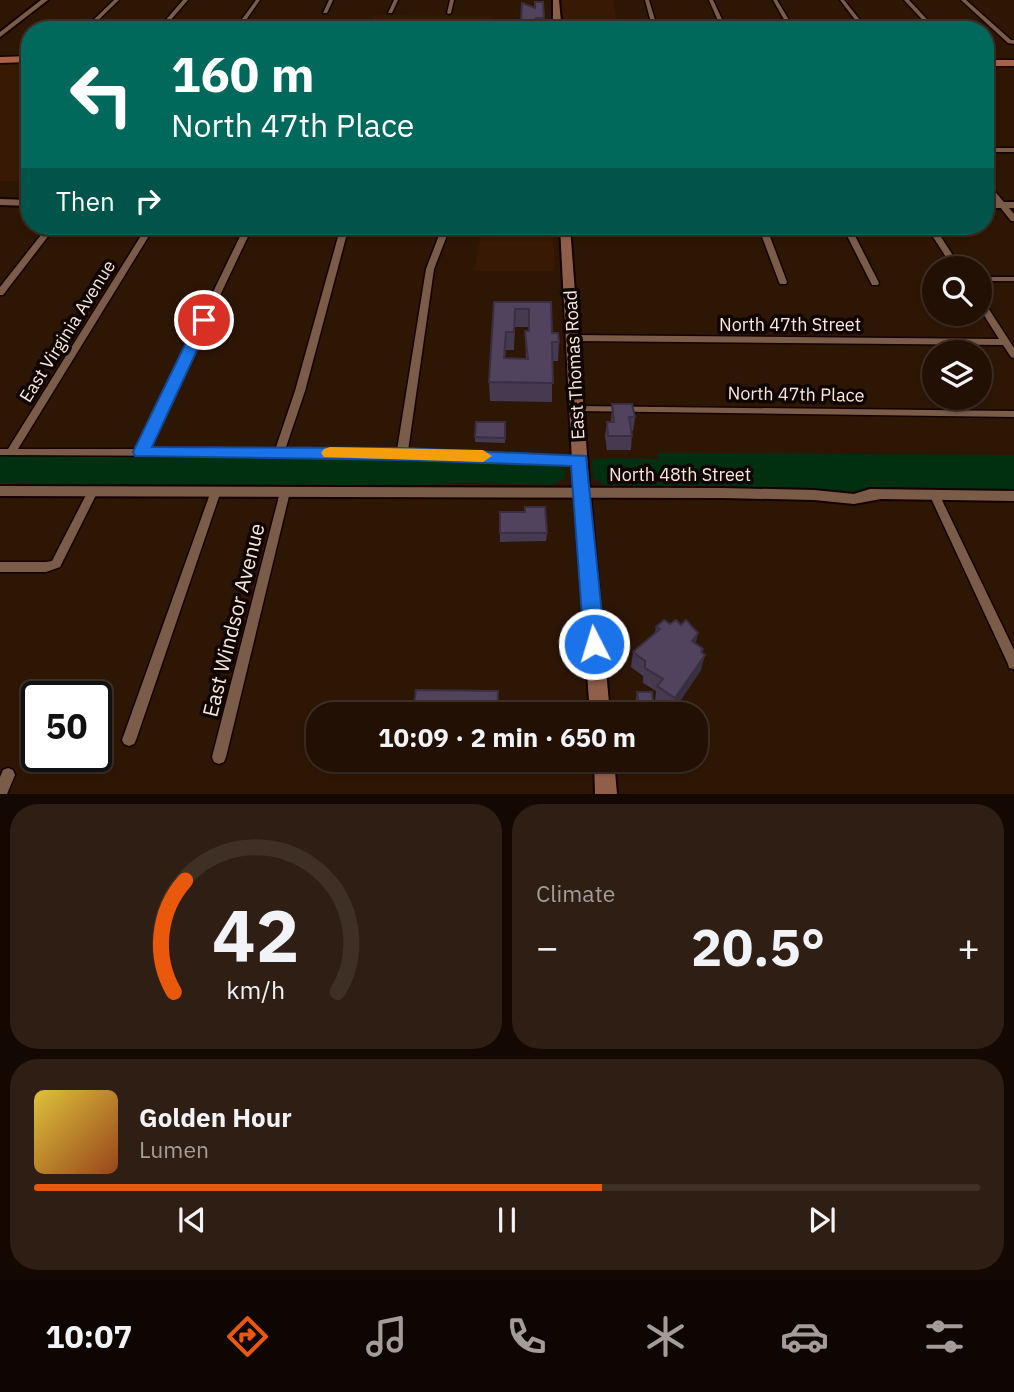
<!DOCTYPE html>
<meta charset="utf-8">
<style>
body{margin:0;font-family:"IBM Plex Sans",sans-serif;background:#2e1e13;color:#f1f3f6;height:100vh;display:flex;flex-direction:column;font-size:26px;white-space:nowrap}
*{box-sizing:border-box;margin:0}
p{font-size:23px;color:#a29d9a}
.icon{flex:none;width:38px;height:38px;fill:none;stroke:currentColor;stroke-width:2;stroke-linecap:round;stroke-linejoin:round}
.map{position:relative;height:794px;overflow:hidden}
.side{display:flex;flex-direction:column;gap:10px;padding:10px;background:#130902;flex:1}
.side>*{flex:none}
.hud{position:absolute;left:21px;top:21px;width:973px;height:214px;border-radius:28px;box-shadow:0 2px 5px #0004,0 0 0 2px #3f3026;background:#00695c;color:#fff;overflow:hidden}
.buttons{position:absolute;left:922px;top:256px;display:grid;gap:14px}
.buttons a{display:grid;place-items:center;width:70px;height:70px;border-radius:50%;background:#221004;box-shadow:0 2px 5px #0004,0 0 0 2px #3f3026;font-size:35px}
.speed{position:absolute;left:21px;top:681px;display:flex;gap:14px;font-size:35px;font-weight:700;text-align:center}
.speed>*{display:grid;place-content:center;width:91px;height:91px;border-radius:50%;background:#221004;box-shadow:0 2px 5px #0004,0 0 0 2px #3f3026;line-height:1}
.speed .limit{border:4px solid #111;border-radius:10px;background:#fff;color:#111}
.pin{position:absolute;display:grid;place-items:center;width:60px;height:60px;color:#fff;margin:-30px;border:4px solid #fff;border-radius:50%;box-shadow:0 2px 7px #0007}
.me{position:absolute;width:77px;margin:-38px;rotate:355deg;stroke-linejoin:round;filter:drop-shadow(0 0 5px #0008)}
.turn{display:flex;align-items:center;gap:24px;height:147px;padding:0 35px;font-size:32px}
.turn .icon{width:91px;height:91px;stroke-width:2.5}
.turn b{display:block;font-size:49px;line-height:60px}
.then{display:flex;align-items:center;height:66px;padding:0 35px;background:#0003;gap:14px;font-size:26px}
.big{font-size:52px;font-weight:800;line-height:1.1}
.side .widget{flex:1;display:flex;flex-direction:column;justify-content:center;gap:10px;min-width:0;padding:0 24px;border-radius:28px;background:#2e1e13}
.side .dial{align-items:center;gap:0}
.dial svg{height:182px;overflow:visible;fill:none;stroke:#3f3026;stroke-width:7;stroke-linecap:round;text-anchor:middle}
.dial text{fill:#f1f3f6;stroke:none}
.song{display:flex;align-items:center;gap:21px}
.cover{width:84px;height:84px;border-radius:10px;background:linear-gradient(135deg,hsl(50 70% 55%),hsl(20 70% 35%))}
.played{height:7px;border-radius:4px;background:linear-gradient(90deg,#ea580c 60%,#3f3026 60%)}
.keys{display:flex;justify-content:space-around;direction:ltr}
.heat{display:flex;justify-content:space-between;align-items:center;font-size:38px;direction:ltr}
.side .tiles{flex:1;display:grid;gap:10px;grid-template-columns:1fr 1fr}
.widget:last-child{grid-column:span 2}
.trip{position:absolute;left:306px;top:702px;width:402px;height:70px;border-radius:28px;background:#221004;box-shadow:0 2px 5px #0004,0 0 0 2px #3f3026;font-weight:800;line-height:70px;text-align:center}
.menu{display:flex;height:112px;justify-content:space-around;align-items:center;background:#0e0602;color:#a29d9a}
.menu .icon{width:49px;height:49px}
.menu .active{color:#ea580c}
.menu b{font-size:32px;color:#f1f3f6}
.map>svg:first-child{display:block}
.built{fill:#381903}
.green{fill:#013011}
.lines{fill:none;stroke-linecap:round;stroke-linejoin:round}
.minor-casing{stroke:#150200;stroke-width:3}
.tertiary-casing{stroke:#150200;stroke-width:4}
.secondary-casing{stroke:#150200;stroke-width:4}
.primary-casing{stroke:#150200;stroke-width:3}
.minor{fill:#7a5c49;fill-rule:evenodd}
.tertiary{fill:#7a5c49;fill-rule:evenodd}
.secondary{fill:#905f49;fill-rule:evenodd}
.primary{fill:#a76248;fill-rule:evenodd}
.wall{fill:#463a51;fill-rule:evenodd}
.shaded-wall{fill:#392f42}
.building{fill:#51435e;stroke:#392f42;stroke-width:2;fill-rule:evenodd}
.route{fill:#1a73e8;stroke:#114b97;stroke-width:2}
.slow{fill:#f59e0b}
.labels{text-anchor:middle;dominant-baseline:central;stroke-width:7;stroke-linejoin:round;paint-order:stroke}
.street-label{font-size:18px;fill:#fae8dd;stroke:#0f0501}
.near-street-label{font-size:21px;fill:#fae8dd;stroke:#0f0501}
</style>
<div class="map">
<svg width="1014" height="794" viewBox="0 0 1014 794">
<rect width="100%" height="100%" fill="#2e1605"/>
<path class="built" d="M561,0H613L619,30H564Z
M374,15L493,16L492,30H368Z
M0,65H30V181H0Z
M483,226H553L555,271H474Z"/>
<path class="green" d="M658,453L1014,455V495L605,485L593,478L592,460L603,458L658,459Z
M22,455L402,456L552,462L565,469V478L554,485L462,483L368,489L0,486V456Z"/>
<g class="lines">
<g class="minor-casing">
<path id="minor" d="M114,0H119L88,30H83Z
M183,0H188L162,30H157Z
M256,0H260L239,30H234Z
M329,0H333L327,13H323Z
M394,0H398L392,13H388Z
M450,0H454L451,13L449,14L447,13Z
M645,0H649L658,30H653Z
M709,0H713L727,30H722Z
M773,0H777L795,30H790Z
M840,0H844L868,30H863Z
M904,0H909L937,30H932Z
M961,0H966L1011,40H1014V44L1008,43Z
M985,148H1014V152H985Z
M985,181L987,182L1014,214V221H1011L985,188Z
M48,226H56L3,295H0V287Z
M147,226H155L18,449H137L245,226H253L147,449L275,450L295,391L341,226H349L305,391L285,450H397L426,269L438,238L439,226H447L446,238L434,269L408,451L579,456L583,457L584,460L583,463L579,464L402,457L0,455V449H8Z
M758,226H766L787,282L786,284H780L779,282Z
M842,226H850L879,283L878,285H872L871,283Z
M926,226H934L961,268H953Z
M980,277H1014V281H980Z
M980,299L983,300L1014,348V358L1011,357L1003,345L574,341L570,338L574,335L999,339L980,309Z
M578,406L1014,411V417L575,411L573,409Z
M93,487L97,488L98,491L60,567L46,572H0V562H46L52,561L88,491L89,488Z
M216,487L220,488L221,491L136,740L134,744L129,746L124,744L122,740L211,491L212,488Z
M285,488L289,489L290,492L226,757L224,762L219,764L214,762L212,757L280,492L281,489Z
M935,492L939,493L940,496L1014,650V669L1009,668L1008,664L930,496L931,493Z
M8,768L13,770L15,775L7,794H0V777L3,770Z"/>
</g>
<g class="tertiary-casing">
<path id="tertiary" d="M41,0H48L0,37V32Z
M0,199L30,200V206L0,205Z
M985,202H1014V208H985Z
M0,486L723,488L814,490L854,494L870,489L1014,491V501L881,499L854,504L814,500L723,498L0,496Z"/>
</g>
<g class="secondary-casing">
<path id="secondary" d="M553,0H559L561,22L565,30H557L553,22Z
M560,226H570L589,481L610,714H590L573,481Z
M594,760H614L617,794H595Z"/>
</g>
<g class="primary-casing">
<path id="primary" d="M30,56V62L0,63V57Z
M985,60H1014V66H985Z"/>
</g>
<use href="#minor" class="minor"/>
<use href="#tertiary" class="tertiary"/>
<use href="#secondary" class="secondary"/>
<use href="#primary" class="primary"/>
</g>
<path class="wall" d="M543,2L544,25H536L535,8Z
M494,302H551L552,333L559,342L558,361H552V402L490,401L489,382ZM515,327H528V331H525L526,359L505,358L506,350H514Z
M612,404L635,417L633,431H632L631,450H607L605,436L607,422H611Z
M505,422V443L475,442V437Z
M500,512L547,533L546,541L500,542Z
M656,627L696,644L703,649L701,670L674,710L677,714H636L635,707L637,692L654,710H668L655,701L656,691L643,683V676L631,667L633,652L655,633Z"/>
<path class="shaded-wall" d="M698,633L695,648L692,641Z
M703,649L701,661L705,655L701,670L672,713L675,698Z"/>
<path class="building" d="M535,2H543L544,18H536L535,30H518V24H521L522,3L535,8Z
M494,302H551L552,333H558L559,342H552L553,383L489,382ZM515,309H529V331H525L528,359L504,358L506,332H514Z
M612,404H632L635,417H629L632,436H608L607,422H614Z
M476,422H505V438L475,437Z
M525,507H545L547,533H500V512H525Z
M664,620L670,624L676,620L681,625L686,620L698,633L692,641L703,649L701,652L705,655L675,698L657,686L663,679L645,668V661L633,652L660,629L656,627Z
M416,690L498,691L497,714H413Z
M637,692H652L654,710H677V714H640Z"/>
<path class="route" d="M204,316L211,320L152,447L402,448L586,456L605,644L602,650L594,652L587,650L584,644L571,466L402,460L135,456L133,452L197,320Z"/>
<path class="slow" d="M330,447L483,450L492,456L483,462L324,457L321,453L324,449Z"/>
<g class="labels">
<g class="street-label">
<text x="790" y="324">North 47th Street</text>
<text transform="translate(67 331) rotate(-58)">East Virginia Avenue</text>
<text transform="translate(574 365) rotate(-93)">East Thomas Road</text>
<text transform="translate(796 394) rotate(1)">North 47th Place</text>
<text x="680" y="474">North 48th Street</text>
</g>
<g class="near-street-label">
<text transform="translate(233 620) rotate(-76)">East Windsor Avenue</text>
</g>
</g>
</svg>
<div class="buttons">
<a><svg class="icon" aria-label="search" viewBox="0 0 24 24"><circle cx="10" cy="10" r="6"/><path d="M15 15l6 6"/></svg></a>
<a><svg class="icon" aria-label="layers" viewBox="0 0 24 24"><path d="M12 4l9 5-9 5-9-5zM3 14l9 5 9-5"/></svg></a>
</div>
<div class="speed"><div class="limit">50</div></div>
<div class="pin" style="left:204px;top:320px;background:#d93025"><svg class="icon" aria-label="arrive" viewBox="0 0 24 24"><path d="M6 21V4h12l-3 4 3 4H6"/></svg></div>
<svg class="me" style="left:594px;top:644px" viewBox="-20 -20 40 40"><circle r="17" fill="#1a73e8" stroke="#fff" stroke-width="3"/><path d="M0-11L8 9 0 5-8 9z" fill="#fff"/></svg>
<div class="trip">10:09 · 2 min · 650 m</div>
<div class="hud">
<div class="turn"><svg class="icon" aria-label="left" viewBox="0 0 24 24"><path d="M17 20v-9H6M10 6l-5 5 5 5"/></svg><div><b>160 m</b>North 47th Place</div></div>
<div class="then">Then<svg class="icon" aria-label="right" viewBox="0 0 24 24"><path d="M7 20v-9h11M14 6l5 5-5 5"/></svg></div>
</div>
</div>
<section class="side">
<div class="tiles">
<div class="widget dial"><svg viewBox="0 0 100 80">
<path d="M14 69A42 42 0 1 1 86 69"/>
<path d="M14 69A42 42 0 0 1 19 20" stroke="#ea580c"/>
<text x="50" y="56" font-size="32" font-weight="700">42</text>
<text x="50" y="72" font-size="11">km/h</text>
</svg></div>
<div class="widget"><p>Climate</p>
<div class="heat"><a>−</a><b class="big">20.5°</b><a>+</a></div>
</div>
<div class="widget">
<div class="song"><i class="cover"></i><div><b>Golden Hour</b><p>Lumen</p></div></div>
<div class="played"></div>
<div class="keys"><svg class="icon" aria-label="previous" viewBox="0 0 24 24"><path d="M18 5L8 12l10 7zM5 5v14"/></svg><svg class="icon" aria-label="pause" viewBox="0 0 24 24"><path d="M8 5v14M16 5v14"/></svg><svg class="icon" aria-label="next" viewBox="0 0 24 24"><path d="M6 5l10 7-10 7zM19 5v14"/></svg></div>
</div>
</div>
</section>
<nav class="menu">
<b>10:07</b>
<svg class="icon active" aria-label="directions" viewBox="0 0 24 24"><path d="M12 3l9 9-9 9-9-9zM9 14v-3h6M13 9l2 2-2 2"/></svg>
<svg class="icon" aria-label="music" viewBox="0 0 24 24"><path d="M9 18V5l10-2v13"/><circle cx="6" cy="18" r="3"/><circle cx="16" cy="16" r="3"/></svg>
<svg class="icon" aria-label="phone" viewBox="0 0 24 24"><path d="M5 4h4l2 5-3 2q2 4 5 5l2-3 5 2v4C11 20 4 13 5 4z"/></svg>
<svg class="icon" aria-label="climate" viewBox="0 0 24 24"><path d="M12 3v18M4 7l16 10M4 17L20 7"/></svg>
<svg class="icon" aria-label="car" viewBox="0 0 24 24"><path d="M5 17H2v-5l4-1 3-4h7l3 4 3 1v5h-3M9 17h6M6 11h13"/><circle cx="7" cy="17" r="2"/><circle cx="17" cy="17" r="2"/></svg>
<svg class="icon" aria-label="filters" viewBox="0 0 24 24"><path d="M4 7h16M4 17h16"/><circle cx="9" cy="7" r="2"/><circle cx="15" cy="17" r="2"/></svg>
</nav>
